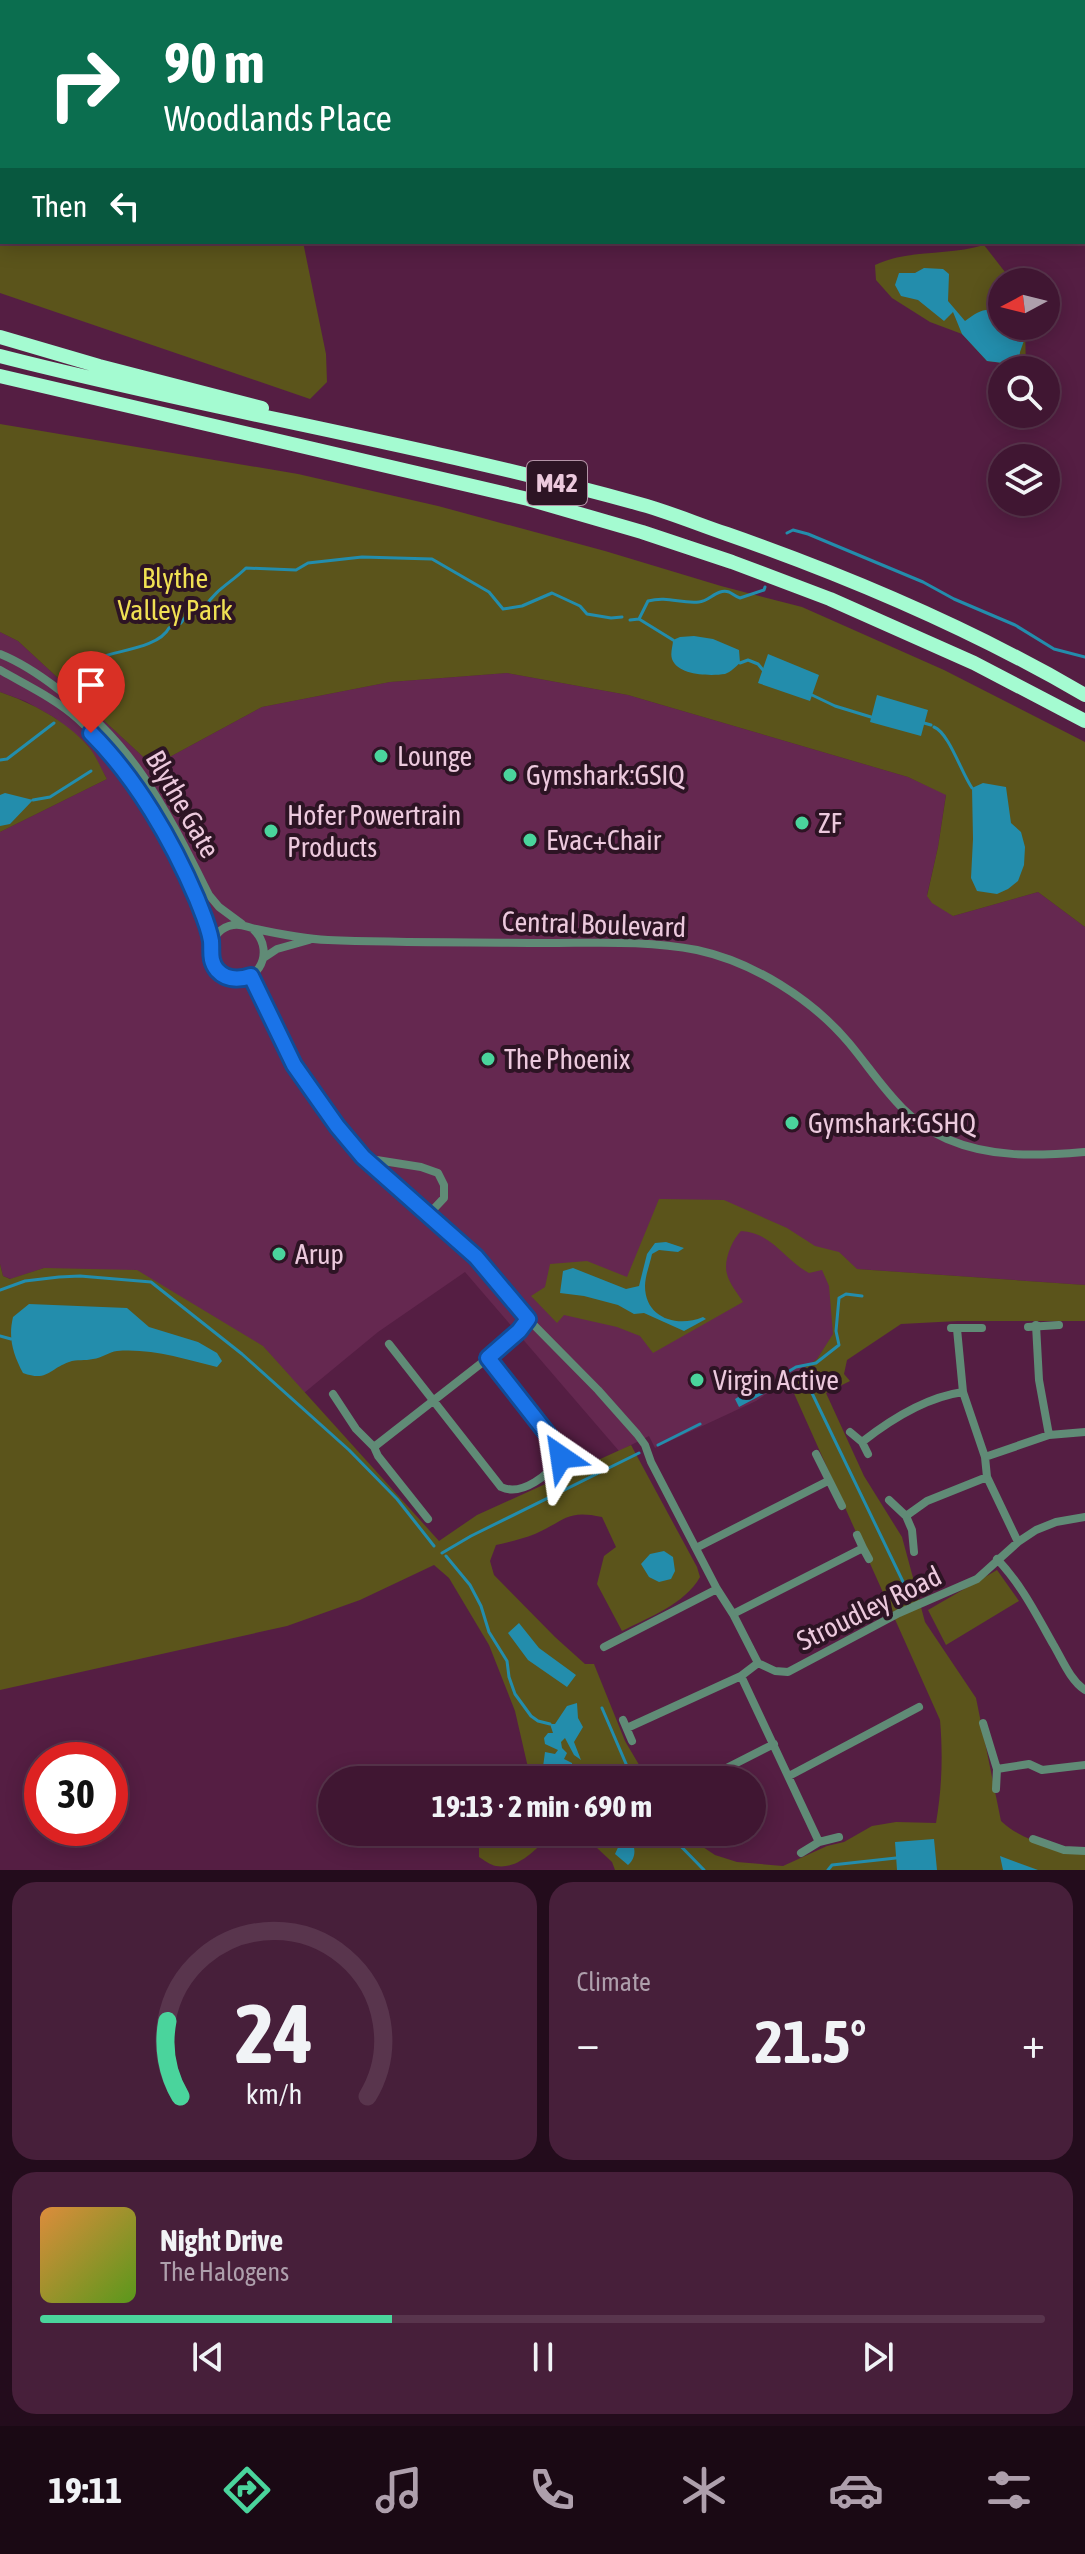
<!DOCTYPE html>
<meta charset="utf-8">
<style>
body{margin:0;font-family:"Asap Condensed",sans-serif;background:#471f3a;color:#f1f3f6;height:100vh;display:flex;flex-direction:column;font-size:30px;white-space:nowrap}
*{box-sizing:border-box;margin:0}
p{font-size:26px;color:#ae9fac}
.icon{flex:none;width:44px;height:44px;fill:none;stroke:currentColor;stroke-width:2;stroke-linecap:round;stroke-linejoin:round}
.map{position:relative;height:1870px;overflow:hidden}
.drawer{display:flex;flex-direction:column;gap:12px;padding:12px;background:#230c1c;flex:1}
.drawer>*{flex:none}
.banner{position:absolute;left:0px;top:0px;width:1086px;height:244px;box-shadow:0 4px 20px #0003,0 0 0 2px #59354d;background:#0b6e4f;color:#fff;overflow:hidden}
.needle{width:52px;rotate:263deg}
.tools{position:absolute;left:988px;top:268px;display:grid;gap:16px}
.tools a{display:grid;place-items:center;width:72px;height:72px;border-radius:50%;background:#401632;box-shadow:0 4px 20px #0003,0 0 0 2px #59354d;font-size:40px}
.speed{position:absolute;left:24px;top:1742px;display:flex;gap:16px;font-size:40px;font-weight:700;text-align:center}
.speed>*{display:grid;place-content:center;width:104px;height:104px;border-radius:50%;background:#401632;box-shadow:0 4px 20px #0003,0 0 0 2px #59354d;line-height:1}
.speed .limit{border:12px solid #d22;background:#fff;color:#111}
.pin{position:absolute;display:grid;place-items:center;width:68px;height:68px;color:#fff;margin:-82px -34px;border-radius:50% 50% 50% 0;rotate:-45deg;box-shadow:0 0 8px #0007}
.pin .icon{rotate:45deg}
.me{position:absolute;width:88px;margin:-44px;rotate:328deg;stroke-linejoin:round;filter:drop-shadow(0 0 6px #0008)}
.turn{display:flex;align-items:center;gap:28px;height:168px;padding:0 32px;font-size:36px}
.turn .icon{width:104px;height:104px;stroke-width:2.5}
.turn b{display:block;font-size:56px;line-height:68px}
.then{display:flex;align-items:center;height:76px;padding:0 32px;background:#0003;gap:16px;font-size:30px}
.big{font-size:60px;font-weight:700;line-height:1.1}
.drawer .card{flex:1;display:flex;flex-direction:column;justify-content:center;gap:12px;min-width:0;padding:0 28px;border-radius:24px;background:#471f3a}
.drawer .dial{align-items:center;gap:0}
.dial svg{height:208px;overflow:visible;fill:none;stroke:#59354d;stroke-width:7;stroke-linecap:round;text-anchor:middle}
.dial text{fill:#f1f3f6;stroke:none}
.song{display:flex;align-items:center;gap:24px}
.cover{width:96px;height:96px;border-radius:12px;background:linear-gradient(135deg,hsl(30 70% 55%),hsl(90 70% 35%))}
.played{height:8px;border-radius:4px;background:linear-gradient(90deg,#4ad49c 35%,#59354d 35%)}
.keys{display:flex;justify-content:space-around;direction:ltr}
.heat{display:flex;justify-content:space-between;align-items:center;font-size:44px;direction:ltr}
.drawer .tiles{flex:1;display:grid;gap:12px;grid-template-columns:1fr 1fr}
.card:last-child{grid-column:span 2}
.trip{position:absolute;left:318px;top:1766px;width:448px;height:80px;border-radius:40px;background:#401632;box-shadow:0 4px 20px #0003,0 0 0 2px #59354d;font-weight:700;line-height:80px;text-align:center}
.tab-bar{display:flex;height:128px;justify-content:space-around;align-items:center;background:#1a0914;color:#ae9fac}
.tab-bar .icon{width:56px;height:56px}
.tab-bar .active{color:#4ad49c}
.tab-bar b{font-size:36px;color:#f1f3f6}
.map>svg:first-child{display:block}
.built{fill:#652850}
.green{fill:#5b541b}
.water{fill:#238dac}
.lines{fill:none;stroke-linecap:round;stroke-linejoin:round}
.stream{stroke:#238dac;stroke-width:3}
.minor{stroke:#608b76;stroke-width:8}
.primary{stroke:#82dfb4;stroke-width:12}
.motorway{stroke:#a4fbd1;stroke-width:14}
.route-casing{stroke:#114b97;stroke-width:20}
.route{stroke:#1a73e8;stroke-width:14}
.poi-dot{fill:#4ad49c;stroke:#2d1424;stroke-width:3}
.labels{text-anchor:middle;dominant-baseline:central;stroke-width:8;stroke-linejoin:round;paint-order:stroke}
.shield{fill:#2d1424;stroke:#b393a6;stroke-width:2}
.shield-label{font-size:26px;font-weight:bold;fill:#ecc9dd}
.park-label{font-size:28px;fill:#f0e053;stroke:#2d1424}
.poi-label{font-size:28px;fill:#ecc9dd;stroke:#2d1424;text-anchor:start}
.street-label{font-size:28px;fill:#ecc9dd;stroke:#2d1424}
</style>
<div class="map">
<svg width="1085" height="1870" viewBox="0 0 1085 1870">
<rect width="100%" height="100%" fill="#551e43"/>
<path class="built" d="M0,632L18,641L153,766L262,707L390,682L507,673L628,695L908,777L946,794L938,847L927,895L953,916L1038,892L1085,927V1285L857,1269L834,1334L817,1359L756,1401L655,1448L649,1436L619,1451L465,1272L378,1332L304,1393L263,1347L44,1268L11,1279L3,1276L0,1264V832L107,779L88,746L55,718L25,701L0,692Z"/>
<path class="green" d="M0,0H157L2,2V13H0Z
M0,55H2V242H303L326,354L327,382L310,399L0,293Z
M984,245L1005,272L1008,282H1002V326H1025L1026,370H1008L1003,363L987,361L962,334L930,322L892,298L876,280L875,265C909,249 948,256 984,245Z
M0,424L298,474L438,506L605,551L721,586L802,607L944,670L1085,742V927L1038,892L953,916L932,903L927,896L938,847L946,795L908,777L628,695L507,673L390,682L262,707L153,766L18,641L0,632Z
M0,692C32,703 65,720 88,746C96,755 101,769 107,779L0,832Z
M659,1199L724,1200L787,1228L815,1246L839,1252L857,1269L1085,1285V1321H958L901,1324L847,1360L844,1374L850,1381L826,1393L864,1476L902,1537L925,1622L976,1698L1001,1821C1023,1842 1056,1847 1085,1854V1870H615L612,1862L580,1832H687L694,1841L715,1855L737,1862L783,1866L827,1846L844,1842L872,1826L896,1822L936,1823C942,1788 943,1755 940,1720L788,1380L817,1359L833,1334L829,1286L822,1270L809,1273C784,1260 773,1233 741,1231C732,1240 723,1261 727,1274C729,1283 738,1294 743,1302L653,1353L640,1336L617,1327L564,1315L557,1323L531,1296L545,1287L550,1264L587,1261L627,1277Z
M0,1264L3,1276L10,1279L44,1268L137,1270L263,1346L439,1541L477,1515L631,1445L697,1567L700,1577C685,1604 649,1617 622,1631L597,1584L604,1556L616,1547L602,1517C566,1509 565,1521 535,1534C522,1539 509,1542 496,1545L490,1561L494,1575L555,1637L585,1664H594L625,1741L648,1780H525L529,1772L515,1711L489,1645L449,1578L434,1565L360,1600L287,1626L0,1690Z
M997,1570L1019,1601L946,1645L928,1610Z
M483,1832H555C538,1845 521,1870 496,1866C490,1865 484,1860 479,1857V1839Z"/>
<path class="water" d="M924,268L943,269L949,274L948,301L965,321C979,311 984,307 1002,312V326L1023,327L1026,335L1020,352L1018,370H1008L1003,363L987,361L962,334L953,312L944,321L918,300L901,296L895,285L899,273H915Z
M694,636L713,639L739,650L740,663C735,667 731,672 725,674C711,676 678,676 672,659C670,653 673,646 673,640L680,637Z
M768,654L819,675L810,701L758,683Z
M877,695L928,710L921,736L870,722Z
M983,783L1006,787L1011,823L1021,832L1025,847L1024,865L1018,881L1008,889L997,894L977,891L971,878L973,839L972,788Z
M5,793L33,800L10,824L0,826V795Z
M666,1242L684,1248L678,1252L659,1250L652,1254C650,1264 645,1276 645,1286C645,1318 677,1328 703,1317L706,1319L684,1331L644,1313L634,1314L618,1305L584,1296L560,1293L563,1271L573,1268L626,1289L639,1286L647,1254L655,1243Z
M29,1304L127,1308L149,1327L198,1342L217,1353L222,1361L217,1367C185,1359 150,1348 117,1351C109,1352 102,1358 93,1359C85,1361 77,1359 69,1362C49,1369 48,1382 23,1373C13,1354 8,1338 13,1317Z
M761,1375L769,1391L739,1407L735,1399L753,1388L752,1380Z
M664,1551L673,1557L675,1571L671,1579L659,1582L649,1577L641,1564L650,1554Z
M519,1623L539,1648L576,1675L567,1687L528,1660L508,1633Z
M577,1703L578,1718L583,1727L574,1742L581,1760L574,1755L565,1738L561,1742L562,1748L567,1753L564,1759L572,1763L573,1771L583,1780H569L565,1775L559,1780H541L543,1776L549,1773L543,1767L545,1752L555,1754L558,1750L545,1744L544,1738L548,1733H553L550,1724H555L567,1706Z
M506,1832H532L533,1835L524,1842L517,1840L511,1846H504Z
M612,1832H627C634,1841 639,1856 628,1865L615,1854L621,1841L618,1839L610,1848L604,1844L613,1833Z
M934,1839L937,1870H897L895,1842Z
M1000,1856L1038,1870H1003Z"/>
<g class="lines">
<path class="stream" d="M787,533L793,530L808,534L923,582L954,599L1015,625L1054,649L1085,657
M639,619L673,640
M630,620L639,619L648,601C668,596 681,604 699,602C709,602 717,588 729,592C733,594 736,597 740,598L764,590L765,587
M740,663L748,660L758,664L763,670
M90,676L101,657C121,650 159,647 169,628L181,623L191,609L205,607C215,590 232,582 246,568L296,570L308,563L362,557L432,559L489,592L503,609L522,606L552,593L580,606L587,614L611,618L622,617
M812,695L835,706L871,717
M924,723L931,725
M934,727C949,733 961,772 972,788
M0,760L7,759L54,723
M33,800L50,797L91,771
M0,1290L25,1281L59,1277L80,1276L151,1282L242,1354L349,1450L397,1499L434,1546
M0,1336L11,1339
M786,1373L796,1367L816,1363L839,1345L836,1331L839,1298L846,1294L862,1296
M810,1389L907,1590
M658,1445L700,1424
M442,1553L471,1536L639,1453
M446,1556L470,1585L481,1606L489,1632L507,1661L509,1677L515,1694L531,1716L538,1721L550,1724
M602,1708L633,1780
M667,1832L704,1870
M828,1870L832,1865L896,1858"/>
<path class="minor" d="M0,654C20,662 41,676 58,689C136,745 167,812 209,895L219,907L242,924
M0,670C26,685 56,699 78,719C120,757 147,803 173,853C188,882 202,910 211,943
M253,929C279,953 253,993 223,975C202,962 209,929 233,925C242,923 248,928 256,929C279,934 305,939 328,940C400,943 473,942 546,943C596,943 647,940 697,950C753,962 812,999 849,1043C879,1079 902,1120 947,1139C991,1158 1037,1156 1084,1152
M265,957L277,949L309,940
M251,976L294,1065L337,1126L363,1157L476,1257L525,1316L598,1390L637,1434L645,1445L651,1462L717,1589L733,1614L758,1663L775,1671L788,1672L899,1613L977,1579L1018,1542L1036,1530L1056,1522L1085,1517
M364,1158L421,1167L438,1173L444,1185V1198L428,1215
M1036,1325L1039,1380L1049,1435
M1028,1327L1059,1325
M951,1328H982
M957,1329L963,1392L985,1457L987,1477L1018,1542
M389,1344L501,1487C522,1497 550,1474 561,1457L560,1450L488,1358
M333,1394L356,1429L374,1447L378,1456L428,1519
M850,1432L862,1442L868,1454
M862,1442C890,1420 927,1397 963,1392
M374,1447L488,1358L519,1331L528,1319
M816,1454L842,1506
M985,1457L1049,1435L1085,1432
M889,1500L906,1516L912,1530L914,1552
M906,1516L927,1501L987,1477
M696,1548L828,1481
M863,1548L869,1559
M997,1559C1021,1584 1036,1614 1053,1644C1062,1659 1070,1680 1085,1690
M733,1614L863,1548L857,1535
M604,1647L717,1589
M741,1676L819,1842L801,1853
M623,1720L632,1741
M983,1723L997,1769L996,1789
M627,1728L741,1676L758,1663
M997,1769L1029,1764L1042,1770L1085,1765
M652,1773L655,1780
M789,1776L919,1707
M703,1780L774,1744
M1033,1839L1064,1850L1085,1851
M819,1842L839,1837"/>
<path class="primary" d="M249,2L262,0
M0,32H2
M0,44H2"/>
<path class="motorway" d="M0,337L99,366L262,408
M0,356C210,410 426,445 636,503C667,511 697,524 727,534C850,577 972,629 1085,695
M0,376L528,499L642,532L732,562L830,599L974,663L1085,721"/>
</g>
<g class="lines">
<g class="route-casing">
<path id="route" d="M91,733C136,778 172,840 197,899C202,912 209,927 211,941C212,951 209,960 217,970C226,980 239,980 251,976L294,1065L337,1126L363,1157L476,1257L528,1319L519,1331L488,1358L560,1450L561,1457"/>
</g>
<use href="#route" class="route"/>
</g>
<g class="poi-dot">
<circle cx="381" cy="756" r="8"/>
<circle cx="510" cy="775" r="8"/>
<circle cx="802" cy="823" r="8"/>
<circle cx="271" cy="831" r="8"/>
<circle cx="530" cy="840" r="8"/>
<circle cx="488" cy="1059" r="8"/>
<circle cx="792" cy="1123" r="8"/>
<circle cx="279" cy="1254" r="8"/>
<circle cx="697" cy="1380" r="8"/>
</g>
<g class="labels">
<rect class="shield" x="527" y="461" width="60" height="44" rx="6"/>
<g class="shield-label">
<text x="557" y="483">M42</text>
</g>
<g class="park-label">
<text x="175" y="578">Blythe<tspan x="175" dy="32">Valley Park</tspan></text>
</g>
<g class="poi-label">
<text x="397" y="756">Lounge</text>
<text x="526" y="775">Gymshark:GSIQ</text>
<text x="287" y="815">Hofer Powertrain<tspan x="287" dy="32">Products</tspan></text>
<text x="818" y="823">ZF</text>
<text x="546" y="840">Evac+Chair</text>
<text x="504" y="1059">The Phoenix</text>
<text x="808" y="1123">Gymshark:GSHQ</text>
<text x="295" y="1254">Arup</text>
<text x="713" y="1380">Virgin Active</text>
</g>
<g class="street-label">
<text transform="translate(183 804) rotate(60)">Blythe Gate</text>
<text transform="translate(594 924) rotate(2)">Central Boulevard</text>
<text transform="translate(869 1608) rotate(-26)">Stroudley Road</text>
</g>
</g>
</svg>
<div class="tools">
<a><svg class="needle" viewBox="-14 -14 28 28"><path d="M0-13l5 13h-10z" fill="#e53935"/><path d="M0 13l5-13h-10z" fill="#ae9fac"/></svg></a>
<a><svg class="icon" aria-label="search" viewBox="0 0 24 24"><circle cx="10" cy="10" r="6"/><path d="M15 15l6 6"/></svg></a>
<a><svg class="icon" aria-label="layers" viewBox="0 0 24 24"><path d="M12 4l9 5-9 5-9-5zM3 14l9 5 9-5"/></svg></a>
</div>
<div class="speed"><div class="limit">30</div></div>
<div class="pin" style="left:91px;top:733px;background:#d93025"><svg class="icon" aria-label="arrive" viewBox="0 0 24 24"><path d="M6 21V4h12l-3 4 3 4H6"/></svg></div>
<svg class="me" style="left:561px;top:1457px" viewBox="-20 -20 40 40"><path d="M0-17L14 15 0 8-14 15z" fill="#1a73e8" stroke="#fff" stroke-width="4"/></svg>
<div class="trip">19:13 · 2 min · 690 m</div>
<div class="banner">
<div class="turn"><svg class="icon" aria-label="right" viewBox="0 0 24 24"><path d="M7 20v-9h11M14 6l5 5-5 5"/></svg><div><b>90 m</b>Woodlands Place</div></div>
<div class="then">Then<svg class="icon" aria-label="left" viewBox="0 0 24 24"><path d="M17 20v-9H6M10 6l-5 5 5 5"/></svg></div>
</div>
</div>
<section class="drawer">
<div class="tiles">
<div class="card dial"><svg viewBox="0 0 100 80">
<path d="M14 69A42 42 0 1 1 86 69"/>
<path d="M14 69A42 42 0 0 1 9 40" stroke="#4ad49c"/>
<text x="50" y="56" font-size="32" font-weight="700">24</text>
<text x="50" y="72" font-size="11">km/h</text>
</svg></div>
<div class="card"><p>Climate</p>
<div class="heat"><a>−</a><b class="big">21.5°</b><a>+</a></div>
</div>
<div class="card">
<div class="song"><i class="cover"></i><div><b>Night Drive</b><p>The Halogens</p></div></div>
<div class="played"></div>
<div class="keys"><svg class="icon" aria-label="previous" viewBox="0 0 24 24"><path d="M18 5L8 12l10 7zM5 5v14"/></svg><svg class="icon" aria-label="pause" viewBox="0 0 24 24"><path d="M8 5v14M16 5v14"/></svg><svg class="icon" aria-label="next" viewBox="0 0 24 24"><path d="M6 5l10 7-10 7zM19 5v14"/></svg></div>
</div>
</div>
</section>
<nav class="tab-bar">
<b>19:11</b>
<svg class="icon active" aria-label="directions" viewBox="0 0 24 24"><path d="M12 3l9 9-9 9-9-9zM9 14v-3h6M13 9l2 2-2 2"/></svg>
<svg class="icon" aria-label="music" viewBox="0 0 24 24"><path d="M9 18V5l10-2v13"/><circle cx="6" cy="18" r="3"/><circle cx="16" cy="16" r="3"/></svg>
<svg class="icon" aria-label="phone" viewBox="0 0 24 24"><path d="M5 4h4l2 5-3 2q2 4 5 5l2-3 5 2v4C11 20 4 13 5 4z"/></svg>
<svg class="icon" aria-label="climate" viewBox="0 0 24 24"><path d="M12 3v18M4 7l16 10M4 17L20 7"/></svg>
<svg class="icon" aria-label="car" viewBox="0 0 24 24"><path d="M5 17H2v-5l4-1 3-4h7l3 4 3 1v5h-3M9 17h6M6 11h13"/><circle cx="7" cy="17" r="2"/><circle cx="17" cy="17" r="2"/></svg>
<svg class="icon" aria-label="filters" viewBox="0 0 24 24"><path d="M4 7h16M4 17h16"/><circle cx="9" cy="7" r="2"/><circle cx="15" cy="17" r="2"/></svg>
</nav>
